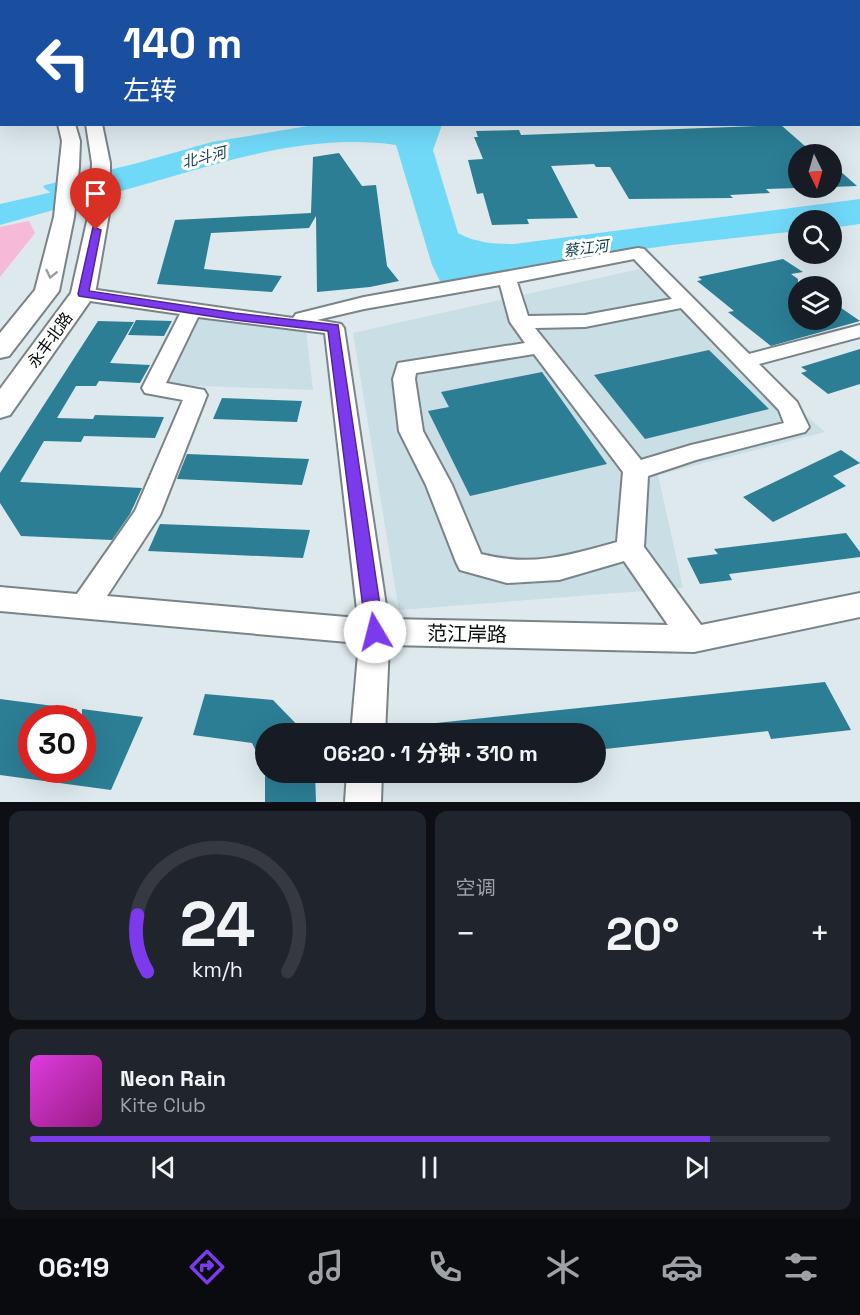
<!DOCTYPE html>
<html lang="zh">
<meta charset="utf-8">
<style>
body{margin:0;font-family:"Space Grotesk","Noto Sans SC",sans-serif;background:#20242c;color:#f1f3f6;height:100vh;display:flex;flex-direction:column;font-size:22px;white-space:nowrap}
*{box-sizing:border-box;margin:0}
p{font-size:20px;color:#9ea1a6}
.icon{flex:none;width:33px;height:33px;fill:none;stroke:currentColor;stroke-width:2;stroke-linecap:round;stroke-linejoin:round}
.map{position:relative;height:802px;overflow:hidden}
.panel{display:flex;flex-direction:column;gap:9px;padding:9px;background:#0d0f14;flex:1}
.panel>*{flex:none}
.guide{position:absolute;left:0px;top:0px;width:861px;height:126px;box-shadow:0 6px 24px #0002;background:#1a4fa0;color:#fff;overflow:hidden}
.needle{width:39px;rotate:175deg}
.fabs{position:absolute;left:788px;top:144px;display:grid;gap:12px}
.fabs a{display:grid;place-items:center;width:54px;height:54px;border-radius:50%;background:#171b24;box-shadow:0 6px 24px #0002;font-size:30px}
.speed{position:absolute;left:18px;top:705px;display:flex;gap:12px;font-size:30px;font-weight:700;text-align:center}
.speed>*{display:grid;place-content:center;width:78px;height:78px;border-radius:50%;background:#171b24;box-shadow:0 6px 24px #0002;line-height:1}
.speed .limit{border:9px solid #d22;background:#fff;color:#111}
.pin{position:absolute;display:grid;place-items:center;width:51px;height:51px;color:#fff;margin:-62px -26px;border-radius:50% 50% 50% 0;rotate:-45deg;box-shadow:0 0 6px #0007}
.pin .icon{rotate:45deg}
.me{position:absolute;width:66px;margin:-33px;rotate:352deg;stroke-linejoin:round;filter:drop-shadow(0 0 4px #0008)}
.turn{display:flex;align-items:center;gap:21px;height:126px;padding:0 24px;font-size:27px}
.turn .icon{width:78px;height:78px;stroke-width:2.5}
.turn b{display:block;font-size:42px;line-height:51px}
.big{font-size:45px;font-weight:700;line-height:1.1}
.panel .widget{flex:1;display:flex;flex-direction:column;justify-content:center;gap:9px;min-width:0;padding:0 21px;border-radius:12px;background:#20242c}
.panel .dial{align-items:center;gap:0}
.dial svg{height:156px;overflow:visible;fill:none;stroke:#363941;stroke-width:7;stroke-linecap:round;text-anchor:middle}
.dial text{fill:#f1f3f6;stroke:none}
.song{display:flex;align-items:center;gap:18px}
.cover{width:72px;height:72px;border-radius:9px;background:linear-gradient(135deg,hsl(300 70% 55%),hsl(310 70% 35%))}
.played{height:6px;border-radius:3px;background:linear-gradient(90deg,#7c3aed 85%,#363941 85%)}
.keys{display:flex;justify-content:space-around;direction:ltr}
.heat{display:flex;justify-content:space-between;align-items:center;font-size:33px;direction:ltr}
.panel .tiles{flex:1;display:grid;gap:9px;grid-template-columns:1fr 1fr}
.widget:last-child{grid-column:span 2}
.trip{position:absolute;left:255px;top:723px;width:351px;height:60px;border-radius:30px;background:#171b24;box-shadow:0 6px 24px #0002;font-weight:700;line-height:60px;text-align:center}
.tab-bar{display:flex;height:96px;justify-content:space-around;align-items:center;background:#090b0e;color:#9ea1a6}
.tab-bar .icon{width:42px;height:42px}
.tab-bar .current{color:#7c3aed}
.tab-bar b{font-size:27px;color:#f1f3f6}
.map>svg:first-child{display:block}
.built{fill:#c9dee5}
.green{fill:#f6b9d8}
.water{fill:#71d9f8}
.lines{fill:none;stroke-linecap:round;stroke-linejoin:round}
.canal{fill:#71d9f8;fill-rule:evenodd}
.building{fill:#2c7e95}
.minor-casing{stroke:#7a8488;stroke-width:4}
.major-casing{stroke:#7a8488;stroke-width:4}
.minor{fill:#fff;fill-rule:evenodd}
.major{fill:#fff;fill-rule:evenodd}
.oneway{stroke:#9c9e9e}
.route{fill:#7c3aed;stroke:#51269a;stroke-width:1.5}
.labels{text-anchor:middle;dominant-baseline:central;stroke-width:6;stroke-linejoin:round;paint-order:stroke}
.far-water-label{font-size:15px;font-style:italic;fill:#12414e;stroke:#fff}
.street-label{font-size:16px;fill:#080c0d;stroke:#fff}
.near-street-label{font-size:20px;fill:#080c0d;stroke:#fff}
</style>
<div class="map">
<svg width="860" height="802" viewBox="0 0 860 802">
<rect width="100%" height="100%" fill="#dde9ed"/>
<path class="built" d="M639,269L825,432L658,475L683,588L399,610L353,333Z
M189,313L306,330L313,390L149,384Z"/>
<path class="green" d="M29,221L35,233L0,277V227Z"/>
<path class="water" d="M320,124L442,125L433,150L458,233C477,243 493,244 514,244L860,199V224L831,228V220H798V231L672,245L572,259L454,281H440L432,265L396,145C316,134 243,156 167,178C112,194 56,209 0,225V204L41,203L40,196L51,193L43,187L45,185L134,164L212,142Z"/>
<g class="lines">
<path class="canal" d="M66,189L71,190L73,193L71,196L0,212V204Z"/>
</g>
<path class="building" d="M781,125L814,154H798V188L766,189L770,193L730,195L733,198L629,199L610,167H596L594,164L551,166L578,218L527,219L529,224L492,225L483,193L477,194L468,160L483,159L474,137H478L476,131L519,130L521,135Z
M339,153L362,186L376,185L387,266L399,281L370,287L317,292L316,216L309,228L211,233L204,269L282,276L272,292L157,284L175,220L311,213L313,157Z
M831,163L857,186L831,187Z
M783,259L803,272L791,274L798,279V320H831V301L860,321L771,346L728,312L734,311L697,281L702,280L698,277Z
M136,320L172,321L164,336L128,335Z
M98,321L134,322L110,363L150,365L140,383L99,381L96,386H76L57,418L93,419L95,415L164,417L155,438L84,436L81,442L44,441L20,482L142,488L130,514L112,540L21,536L0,503V473Z
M860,349V384L828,394L801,373L807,371L801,367Z
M709,350L769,409L645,439L594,375Z
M542,372L607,464L470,496L428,411L449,407L441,392Z
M222,398L302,401L297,422L213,419Z
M841,450L860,463L833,476L846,486L773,522L743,497Z
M187,454L309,459L302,485L177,479Z
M160,524L310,530L303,558L148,551Z
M846,533L860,552V557L729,574L732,580L700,584L687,558L718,554L714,549Z
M825,682L851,730L771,739L768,731L596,750V734H437L436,723Z
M205,694L273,700L306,734H266V771L252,743L193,735Z
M0,699L77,709L76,718H32V770H82V709L143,717L111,790L0,775Z
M265,772H315L316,802H265Z"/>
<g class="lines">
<g class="minor-casing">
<path id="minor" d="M229,0H240L228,2Z
M383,0H404L405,2H385Z
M638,248L644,249L749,354L860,325V337L759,364L797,402L809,427L805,432L696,460L648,476L644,547L701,625L860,593V617L694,652L389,645L385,734H351L359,643L0,611V587L77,594L135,511L183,400L145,393L142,388L180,314L83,300L76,298L74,294L76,290L83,288L293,318L296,314L364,297ZM634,259L672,299L585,315L528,316L517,282ZM500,285L510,322L525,343L398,363L393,379L399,431L426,485L456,562L460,570L507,583L559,580L624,561L668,625L388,619L344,328L341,324L317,320L364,309ZM681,308L779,410L784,423L691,445L641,460L535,328L585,327ZM198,317L325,333L358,618L107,596L160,515L207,395L204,390L166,383ZM534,354L623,472L617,542C567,556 532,567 481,554L452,485L423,431L415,379L416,373Z
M347,772H382L381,802H345Z"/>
</g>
<g class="major-casing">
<path id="major" d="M2,0H14L2,2Z
M700,0H712L713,2H701Z
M0,62H2V70H0Z
M58,124H75L80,141L79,167L74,217L59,291L9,356L0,358V333L35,290L54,217L62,141Z
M86,124H102L110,163V208L95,294L10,415L0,418V389L71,293L90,208L92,163Z"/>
</g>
<use href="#minor" class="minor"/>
<use href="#major" class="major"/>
</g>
<defs><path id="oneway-chevron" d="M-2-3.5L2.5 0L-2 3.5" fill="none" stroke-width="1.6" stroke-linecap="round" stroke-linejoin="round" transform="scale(1.5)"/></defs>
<use class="oneway" href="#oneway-chevron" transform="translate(51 274) rotate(103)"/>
<path class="route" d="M93,227L101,230L89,291L235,313L338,325L384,632L382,637L375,640L369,637L366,632L328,331L235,320L79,296L78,294Z"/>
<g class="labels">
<g class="far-water-label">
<text transform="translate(204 157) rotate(-14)">北斗河</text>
<text transform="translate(586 248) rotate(-7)">蔡江河</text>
</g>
<g class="street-label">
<text transform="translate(50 340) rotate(-54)">永丰北路</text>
</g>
<g class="near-street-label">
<text transform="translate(467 634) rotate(1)">范江岸路</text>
</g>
</g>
</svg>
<div class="fabs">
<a><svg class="needle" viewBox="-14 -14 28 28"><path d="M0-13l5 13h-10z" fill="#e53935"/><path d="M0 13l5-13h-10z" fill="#9ea1a6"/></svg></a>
<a><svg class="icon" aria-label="search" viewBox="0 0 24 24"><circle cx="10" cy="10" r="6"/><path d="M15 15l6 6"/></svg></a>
<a><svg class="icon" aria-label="layers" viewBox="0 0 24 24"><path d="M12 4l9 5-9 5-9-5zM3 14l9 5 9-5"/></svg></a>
</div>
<div class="speed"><div class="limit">30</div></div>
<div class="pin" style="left:96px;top:230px;background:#d93025"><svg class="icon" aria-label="arrive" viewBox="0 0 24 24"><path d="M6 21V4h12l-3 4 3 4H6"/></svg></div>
<svg class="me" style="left:375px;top:632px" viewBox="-20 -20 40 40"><circle r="19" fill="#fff"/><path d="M0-13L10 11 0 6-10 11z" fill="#7c3aed"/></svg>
<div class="trip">06:20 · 1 分钟 · 310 m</div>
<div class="guide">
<div class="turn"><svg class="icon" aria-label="left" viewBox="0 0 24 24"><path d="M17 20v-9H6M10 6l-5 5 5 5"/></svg><div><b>140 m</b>左转</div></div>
</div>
</div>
<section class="panel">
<div class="tiles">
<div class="widget dial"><svg viewBox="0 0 100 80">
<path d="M14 69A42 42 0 1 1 86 69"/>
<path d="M14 69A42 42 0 0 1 9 40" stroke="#7c3aed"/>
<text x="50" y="56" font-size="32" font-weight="700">24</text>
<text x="50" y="72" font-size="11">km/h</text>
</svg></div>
<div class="widget"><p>空调</p>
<div class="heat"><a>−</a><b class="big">20°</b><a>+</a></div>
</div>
<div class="widget">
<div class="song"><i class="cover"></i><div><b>Neon Rain</b><p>Kite Club</p></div></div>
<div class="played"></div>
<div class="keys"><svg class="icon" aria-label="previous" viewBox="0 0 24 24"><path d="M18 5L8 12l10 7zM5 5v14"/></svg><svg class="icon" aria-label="pause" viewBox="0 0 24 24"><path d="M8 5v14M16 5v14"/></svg><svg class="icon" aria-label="next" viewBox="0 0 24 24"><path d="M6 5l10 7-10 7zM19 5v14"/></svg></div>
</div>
</div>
</section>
<nav class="tab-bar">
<b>06:19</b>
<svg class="icon current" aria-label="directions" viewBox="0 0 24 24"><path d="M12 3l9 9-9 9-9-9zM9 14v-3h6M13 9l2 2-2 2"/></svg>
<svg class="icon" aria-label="music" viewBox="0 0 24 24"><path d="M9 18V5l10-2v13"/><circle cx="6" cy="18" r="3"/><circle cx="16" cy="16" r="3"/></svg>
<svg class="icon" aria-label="phone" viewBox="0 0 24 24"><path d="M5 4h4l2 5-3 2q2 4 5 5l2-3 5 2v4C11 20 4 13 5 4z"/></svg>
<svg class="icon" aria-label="climate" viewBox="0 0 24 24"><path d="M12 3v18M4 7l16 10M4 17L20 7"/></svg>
<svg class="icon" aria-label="car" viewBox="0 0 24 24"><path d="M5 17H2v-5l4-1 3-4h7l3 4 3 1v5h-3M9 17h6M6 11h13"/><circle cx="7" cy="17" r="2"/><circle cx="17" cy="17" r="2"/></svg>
<svg class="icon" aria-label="filters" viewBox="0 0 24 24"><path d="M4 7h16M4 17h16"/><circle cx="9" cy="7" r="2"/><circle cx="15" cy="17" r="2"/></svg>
</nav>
